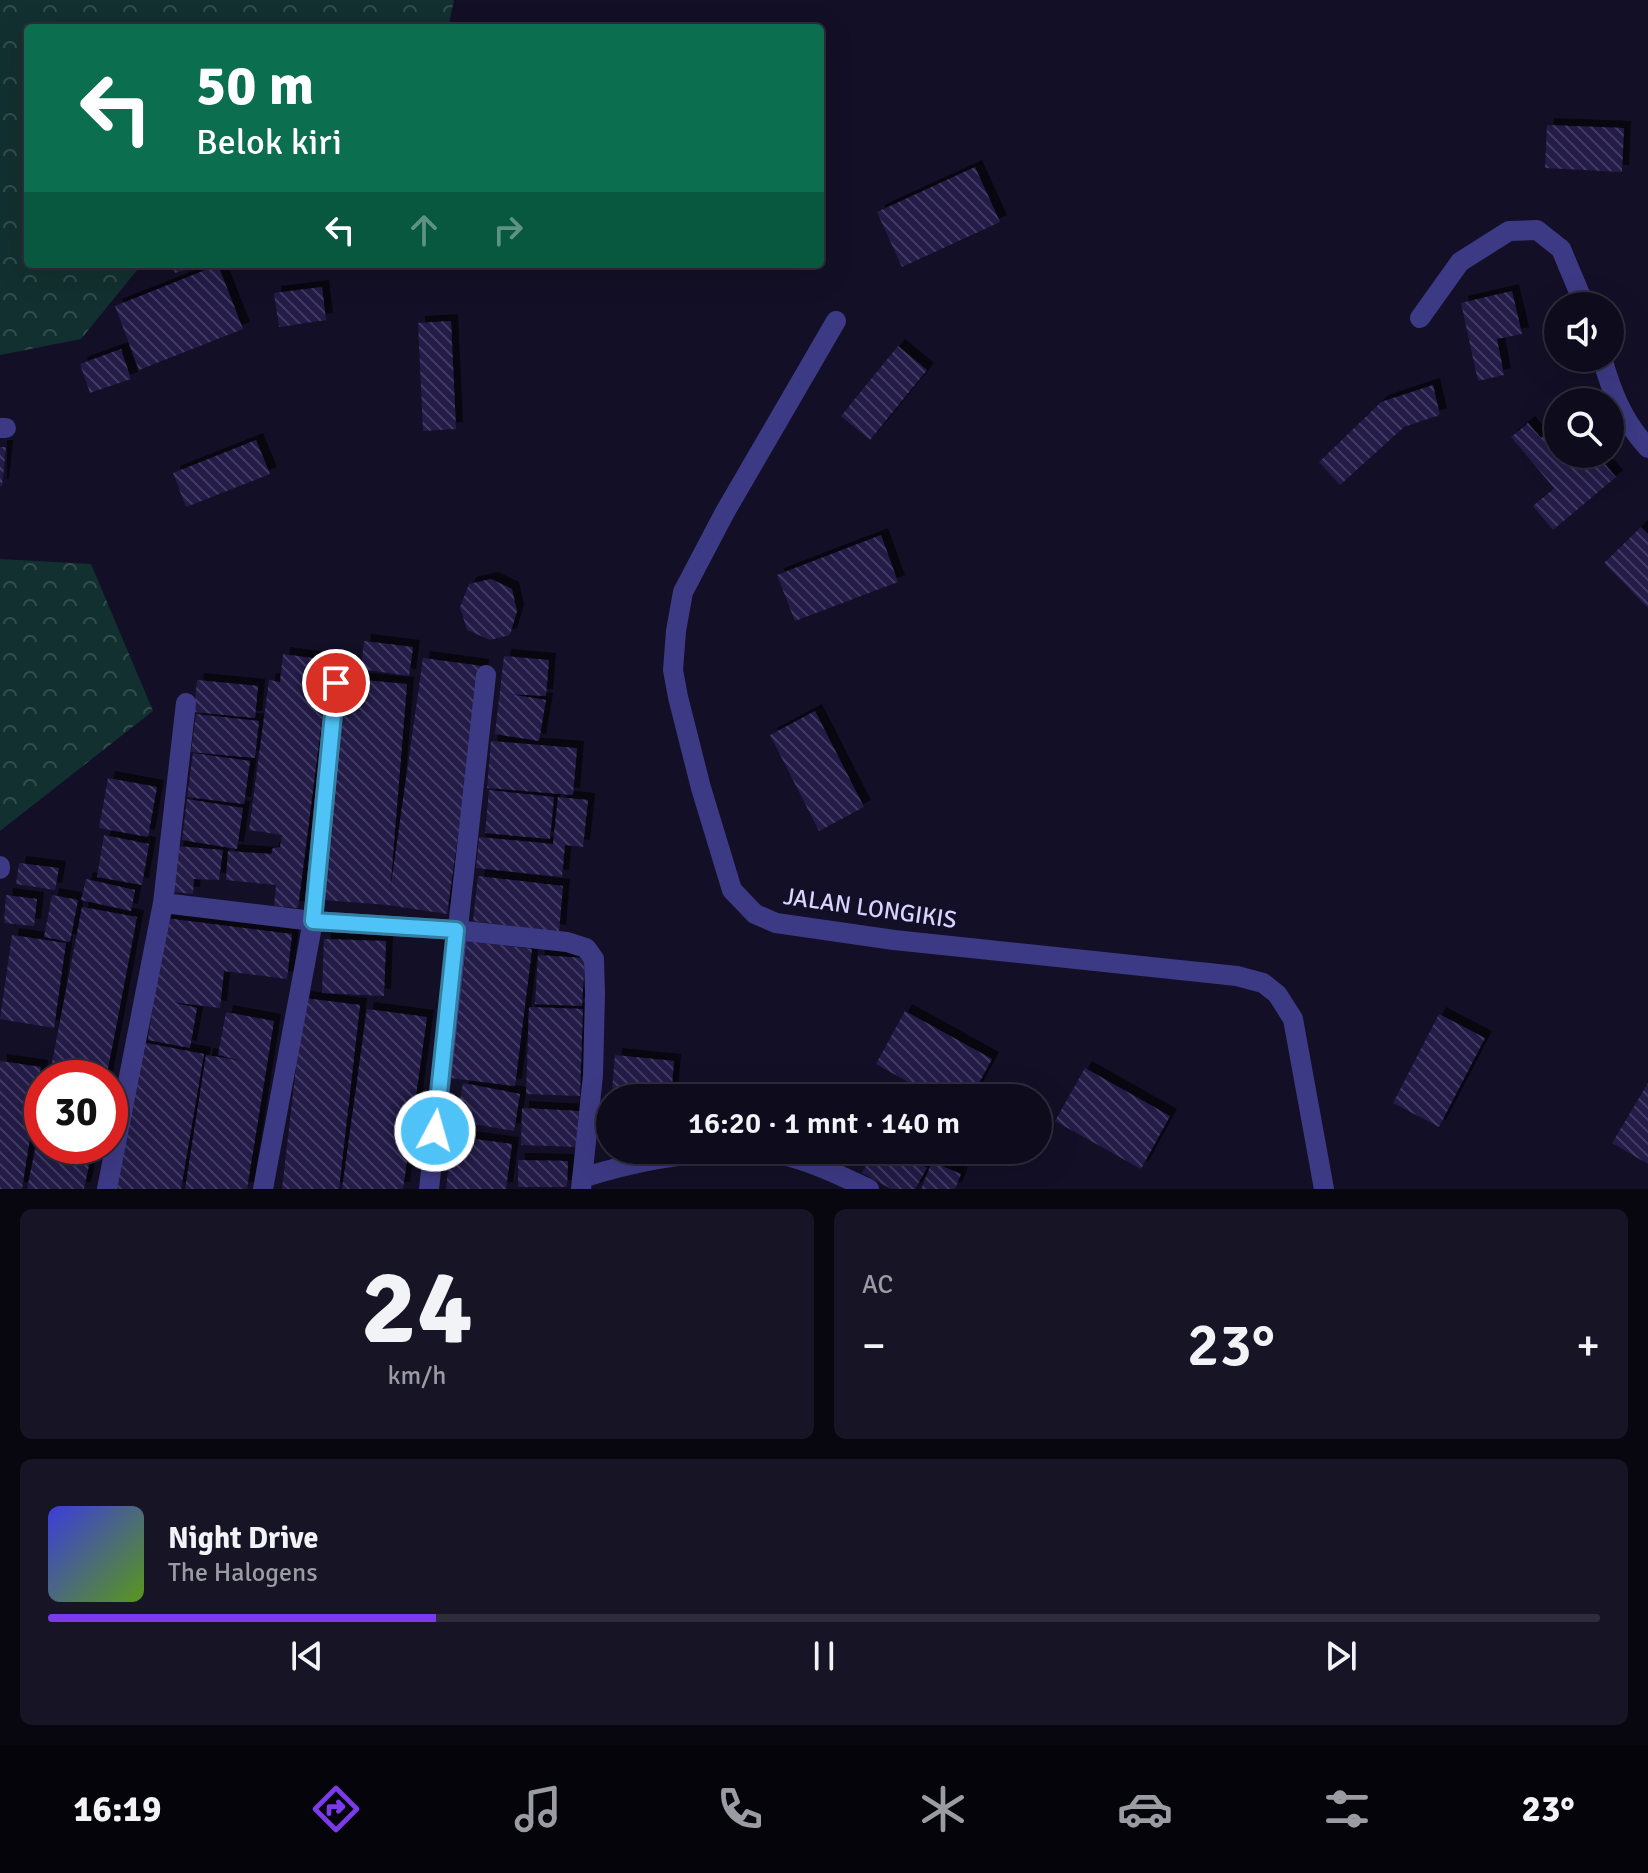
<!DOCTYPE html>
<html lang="id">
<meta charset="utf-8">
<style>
body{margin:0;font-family:Signika,sans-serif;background:#171425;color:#f1f3f6;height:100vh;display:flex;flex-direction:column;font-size:30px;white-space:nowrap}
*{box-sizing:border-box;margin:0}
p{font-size:26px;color:#9b9ba3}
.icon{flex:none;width:44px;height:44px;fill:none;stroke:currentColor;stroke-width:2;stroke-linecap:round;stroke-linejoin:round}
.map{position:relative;height:1189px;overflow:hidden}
.panel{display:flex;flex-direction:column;gap:20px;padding:20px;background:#08060f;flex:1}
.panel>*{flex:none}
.top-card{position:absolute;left:24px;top:24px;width:800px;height:244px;border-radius:8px;box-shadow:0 8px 32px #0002,0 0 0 2px #2e2b3b;background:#0b6e4f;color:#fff;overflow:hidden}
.fabs{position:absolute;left:1544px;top:292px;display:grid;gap:16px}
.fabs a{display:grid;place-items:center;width:80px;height:80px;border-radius:50%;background:#0e0b1c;box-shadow:0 8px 32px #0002,0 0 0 2px #2e2b3b;font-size:40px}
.speed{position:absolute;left:24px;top:1060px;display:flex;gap:16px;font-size:40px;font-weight:700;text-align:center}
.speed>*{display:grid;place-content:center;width:104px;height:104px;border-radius:50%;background:#0e0b1c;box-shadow:0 8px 32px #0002,0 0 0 2px #2e2b3b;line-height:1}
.speed .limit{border:12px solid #d22;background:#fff;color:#111}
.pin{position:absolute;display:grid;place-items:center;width:68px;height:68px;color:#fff;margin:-34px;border:4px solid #fff;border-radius:50%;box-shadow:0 2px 8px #0007}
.me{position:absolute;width:88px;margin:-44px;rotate:6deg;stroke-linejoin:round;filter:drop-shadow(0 0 6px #0008)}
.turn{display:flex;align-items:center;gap:28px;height:168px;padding:0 40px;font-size:36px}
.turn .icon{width:104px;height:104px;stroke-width:2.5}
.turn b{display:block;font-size:56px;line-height:68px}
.lanes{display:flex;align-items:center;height:76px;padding:0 40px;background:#0003;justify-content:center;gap:40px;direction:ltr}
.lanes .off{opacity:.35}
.big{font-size:60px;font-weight:600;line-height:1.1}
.panel .card{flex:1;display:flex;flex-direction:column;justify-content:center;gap:12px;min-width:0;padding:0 28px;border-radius:12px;background:#171425}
.panel .dial{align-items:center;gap:0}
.dial b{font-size:104px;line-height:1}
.song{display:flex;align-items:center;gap:24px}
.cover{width:96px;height:96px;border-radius:12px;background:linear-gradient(135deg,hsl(240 70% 55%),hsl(90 70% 35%))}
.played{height:8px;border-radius:4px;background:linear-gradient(90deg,#7c3aed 25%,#2e2b3b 25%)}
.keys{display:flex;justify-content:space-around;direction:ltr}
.heat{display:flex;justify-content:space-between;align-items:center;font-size:44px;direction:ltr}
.panel .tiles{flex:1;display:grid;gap:20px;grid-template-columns:1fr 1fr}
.card:last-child{grid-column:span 2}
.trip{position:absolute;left:596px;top:1084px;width:456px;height:80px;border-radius:40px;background:#0e0b1c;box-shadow:0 8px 32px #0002,0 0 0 2px #2e2b3b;font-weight:600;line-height:80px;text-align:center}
.dock{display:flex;height:128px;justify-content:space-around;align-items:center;background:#06040b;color:#9b9ba3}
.dock .icon{width:56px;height:56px}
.dock .active{color:#7c3aed}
.dock b{font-size:36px;color:#f1f3f6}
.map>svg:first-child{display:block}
.forest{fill:url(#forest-crowns)}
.building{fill:url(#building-back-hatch);filter:url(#shadow)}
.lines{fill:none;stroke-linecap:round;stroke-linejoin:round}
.minor{stroke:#3d3a85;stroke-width:20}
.route-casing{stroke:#337fa1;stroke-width:20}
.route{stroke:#4fc3f7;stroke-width:14}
.labels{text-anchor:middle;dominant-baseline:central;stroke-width:6;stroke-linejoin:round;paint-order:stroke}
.street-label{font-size:24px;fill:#d9d4ff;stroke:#130f26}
</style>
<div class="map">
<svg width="1648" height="1189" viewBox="0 0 1648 1189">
<defs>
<pattern id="forest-crowns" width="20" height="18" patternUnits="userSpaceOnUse" patternTransform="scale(2)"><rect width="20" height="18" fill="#12302f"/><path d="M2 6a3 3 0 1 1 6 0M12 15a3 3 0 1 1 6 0" fill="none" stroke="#344d4e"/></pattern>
<pattern id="building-back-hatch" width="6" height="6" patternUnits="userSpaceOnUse" patternTransform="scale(2)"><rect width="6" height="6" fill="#241b47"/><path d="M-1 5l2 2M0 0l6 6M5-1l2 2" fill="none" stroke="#433b63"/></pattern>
<filter id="shadow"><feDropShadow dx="7" dy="-7" stdDeviation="0" flood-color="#0009"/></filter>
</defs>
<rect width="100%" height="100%" fill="#130f26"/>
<path class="forest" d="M0,0H454L448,28H28V264H142L81,339L0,355Z
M0,559L91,564L153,711L0,831Z"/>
<path class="building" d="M1547,125L1624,128L1622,172L1545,168Z
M975,167L1000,222L902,267L877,212Z
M172,264H202V265L175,273Z
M218,265L243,329L139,370L115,306Z
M322,287L326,320L279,327L274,293Z
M1512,291L1522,334L1497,339L1504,375L1478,381L1461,303Z
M451,321L456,429L423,431L418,323Z
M898,346L927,370L870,440L841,416Z
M121,349L131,379L90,393L80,364Z
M1433,385L1440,415L1404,427L1340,485L1319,462L1381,402Z
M1528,423L1541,438L1552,429L1558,437V454H1596L1616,477L1553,530L1533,506L1554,488L1511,437Z
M256,440L270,474L186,507L173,473Z
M0,447H6L2,486H0Z
M1641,527L1648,534V608L1604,563Z
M881,535L898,582L795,621L777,575Z
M491,579L512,589L517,611L510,635L490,640L467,630L460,607L469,584Z
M364,641L413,647L409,676L361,669Z
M283,654L326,660L322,687L300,685L326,688L298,908L274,906L276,885L226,880L228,851L271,854L273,848L280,847L282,835L249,830L269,680L280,682Z
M504,656L549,660L546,696L509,694L546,700L539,741L495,734Z
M423,658L482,666L447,914L388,905L324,900L342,678L407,684L390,892Z
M197,680L258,686L255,718L194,712Z
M815,711L864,807L819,831L770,735Z
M196,714L259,721L255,758L191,752Z
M491,741L577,748L573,795L487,788Z
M193,753L250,761L244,804L187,797Z
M108,778L157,787L148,837L99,828Z
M489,790L554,797L550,839L485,833Z
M558,797L588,800L583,847L565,845L562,877L476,868L479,837L553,844Z
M187,799L243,808L237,849L182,840Z
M104,835L149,844L142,885L97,877Z
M177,846L223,850L219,880L194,879L193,894L172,892Z
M19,863L59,868L55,890L16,884Z
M478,876L563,886L559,932L473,921Z
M86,879L135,890L131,911L81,900Z
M6,895L37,899L34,926L4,923Z
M52,895L78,900L70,942L44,937Z
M82,907L137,917L114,1038L106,1078H49Z
M165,918L292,934L287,979L224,971L220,1008L172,1002L197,1008L190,1048L148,1040Z
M12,935L66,943L54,1028L0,1019Z
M324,939L386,941L384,996L322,993Z
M467,941L532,949L515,1086L451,1078Z
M538,955L585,958L582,1006L535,1004Z
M304,998L360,1005L339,1189H282Z
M529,1007L583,1009L580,1096L526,1094Z
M367,1009L427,1017L403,1189H342Z
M905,1011L992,1059L971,1098H937L876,1064Z
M226,1012L274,1021L247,1189H185L206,1055L243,1061L218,1055Z
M1439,1014L1485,1038L1439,1127L1393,1103Z
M141,1042L204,1054L181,1189H116Z
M615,1055L674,1061L671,1097L612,1091Z
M0,1061L41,1067L22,1189H0Z
M1085,1068L1170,1116L1141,1169L1055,1121Z
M463,1083L520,1094L514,1131L456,1121Z
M1648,1083V1164L1612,1143Z
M522,1108L579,1111L576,1147L521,1145Z
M41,1121L42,1146H93L84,1189H27Z
M452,1136L512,1144L506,1189H446Z
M874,1150H894L927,1168L915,1189H891L862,1173Z
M518,1160L568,1161L567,1187H518Z
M932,1162L961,1174L955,1189H921Z"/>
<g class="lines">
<path class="minor" d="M1420,318L1460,262L1509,231L1537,230L1561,249L1585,306
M836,321L725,512L683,592L676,631L673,670L678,697L701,788L732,890L755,914L776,923L894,940L1237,976L1263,983L1277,994L1293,1019L1324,1189
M1602,358C1612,393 1623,421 1648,448
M0,428H6
M0,869V866
M163,903L313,921L456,930L567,942L586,948L594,959L595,994L593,1075L581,1189
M582,1178C636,1161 690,1150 746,1153C758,1153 771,1152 783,1155C813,1162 841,1176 869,1189
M107,1189L163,903L186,703
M263,1189L313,921L336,683
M429,1189L486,675"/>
</g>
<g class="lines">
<g class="route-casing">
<path id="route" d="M336,683L313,921L456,930L435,1131"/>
</g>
<use href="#route" class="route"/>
</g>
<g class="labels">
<g class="street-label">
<text transform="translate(870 908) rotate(8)">JALAN LONGIKIS</text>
</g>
</g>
</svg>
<div class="fabs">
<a><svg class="icon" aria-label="sound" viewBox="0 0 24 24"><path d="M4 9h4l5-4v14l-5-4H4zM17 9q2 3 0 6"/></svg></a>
<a><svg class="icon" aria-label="search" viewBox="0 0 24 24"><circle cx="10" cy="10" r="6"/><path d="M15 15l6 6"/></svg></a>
</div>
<div class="speed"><div class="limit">30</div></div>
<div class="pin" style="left:336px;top:683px;background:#d93025"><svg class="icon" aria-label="arrive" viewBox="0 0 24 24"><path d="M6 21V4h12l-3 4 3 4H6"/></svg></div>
<svg class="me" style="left:435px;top:1131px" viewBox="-20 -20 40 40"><circle r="17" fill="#4fc3f7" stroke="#fff" stroke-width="3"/><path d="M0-11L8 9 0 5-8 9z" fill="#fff"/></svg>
<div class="trip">16:20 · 1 mnt · 140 m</div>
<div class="top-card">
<div class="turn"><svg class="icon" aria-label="left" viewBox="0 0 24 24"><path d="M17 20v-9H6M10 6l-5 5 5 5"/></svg><div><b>50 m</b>Belok kiri</div></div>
<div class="lanes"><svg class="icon" aria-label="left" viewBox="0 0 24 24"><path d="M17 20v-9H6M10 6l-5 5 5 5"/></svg><svg class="icon off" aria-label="ahead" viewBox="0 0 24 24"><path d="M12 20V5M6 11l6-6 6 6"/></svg><svg class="icon off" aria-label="right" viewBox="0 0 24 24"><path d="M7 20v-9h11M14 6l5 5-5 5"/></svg></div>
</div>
</div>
<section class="panel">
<div class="tiles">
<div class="card dial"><b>24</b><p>km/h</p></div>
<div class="card"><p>AC</p>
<div class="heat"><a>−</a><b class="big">23°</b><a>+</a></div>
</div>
<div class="card">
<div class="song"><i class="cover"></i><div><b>Night Drive</b><p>The Halogens</p></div></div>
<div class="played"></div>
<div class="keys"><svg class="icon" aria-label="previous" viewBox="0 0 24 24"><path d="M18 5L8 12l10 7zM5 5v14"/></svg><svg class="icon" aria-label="pause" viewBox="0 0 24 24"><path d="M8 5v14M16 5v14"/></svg><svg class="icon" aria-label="next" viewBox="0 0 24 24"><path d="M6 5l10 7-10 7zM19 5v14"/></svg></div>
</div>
</div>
</section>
<nav class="dock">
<b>16:19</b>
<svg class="icon active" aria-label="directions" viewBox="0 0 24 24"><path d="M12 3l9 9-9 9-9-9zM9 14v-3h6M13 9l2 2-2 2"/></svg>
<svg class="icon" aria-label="music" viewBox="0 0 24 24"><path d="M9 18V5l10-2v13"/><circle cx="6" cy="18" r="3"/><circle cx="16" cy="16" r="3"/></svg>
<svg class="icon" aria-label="phone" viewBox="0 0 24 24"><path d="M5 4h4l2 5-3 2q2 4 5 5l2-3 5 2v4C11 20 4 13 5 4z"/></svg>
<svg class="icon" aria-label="climate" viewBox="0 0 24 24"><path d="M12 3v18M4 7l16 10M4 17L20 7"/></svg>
<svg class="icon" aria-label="car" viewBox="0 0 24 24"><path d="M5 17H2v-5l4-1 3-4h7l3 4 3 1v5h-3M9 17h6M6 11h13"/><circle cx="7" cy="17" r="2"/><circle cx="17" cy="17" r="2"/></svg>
<svg class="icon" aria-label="filters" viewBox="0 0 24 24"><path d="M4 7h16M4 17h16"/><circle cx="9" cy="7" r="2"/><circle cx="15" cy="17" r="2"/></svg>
<b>23°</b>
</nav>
